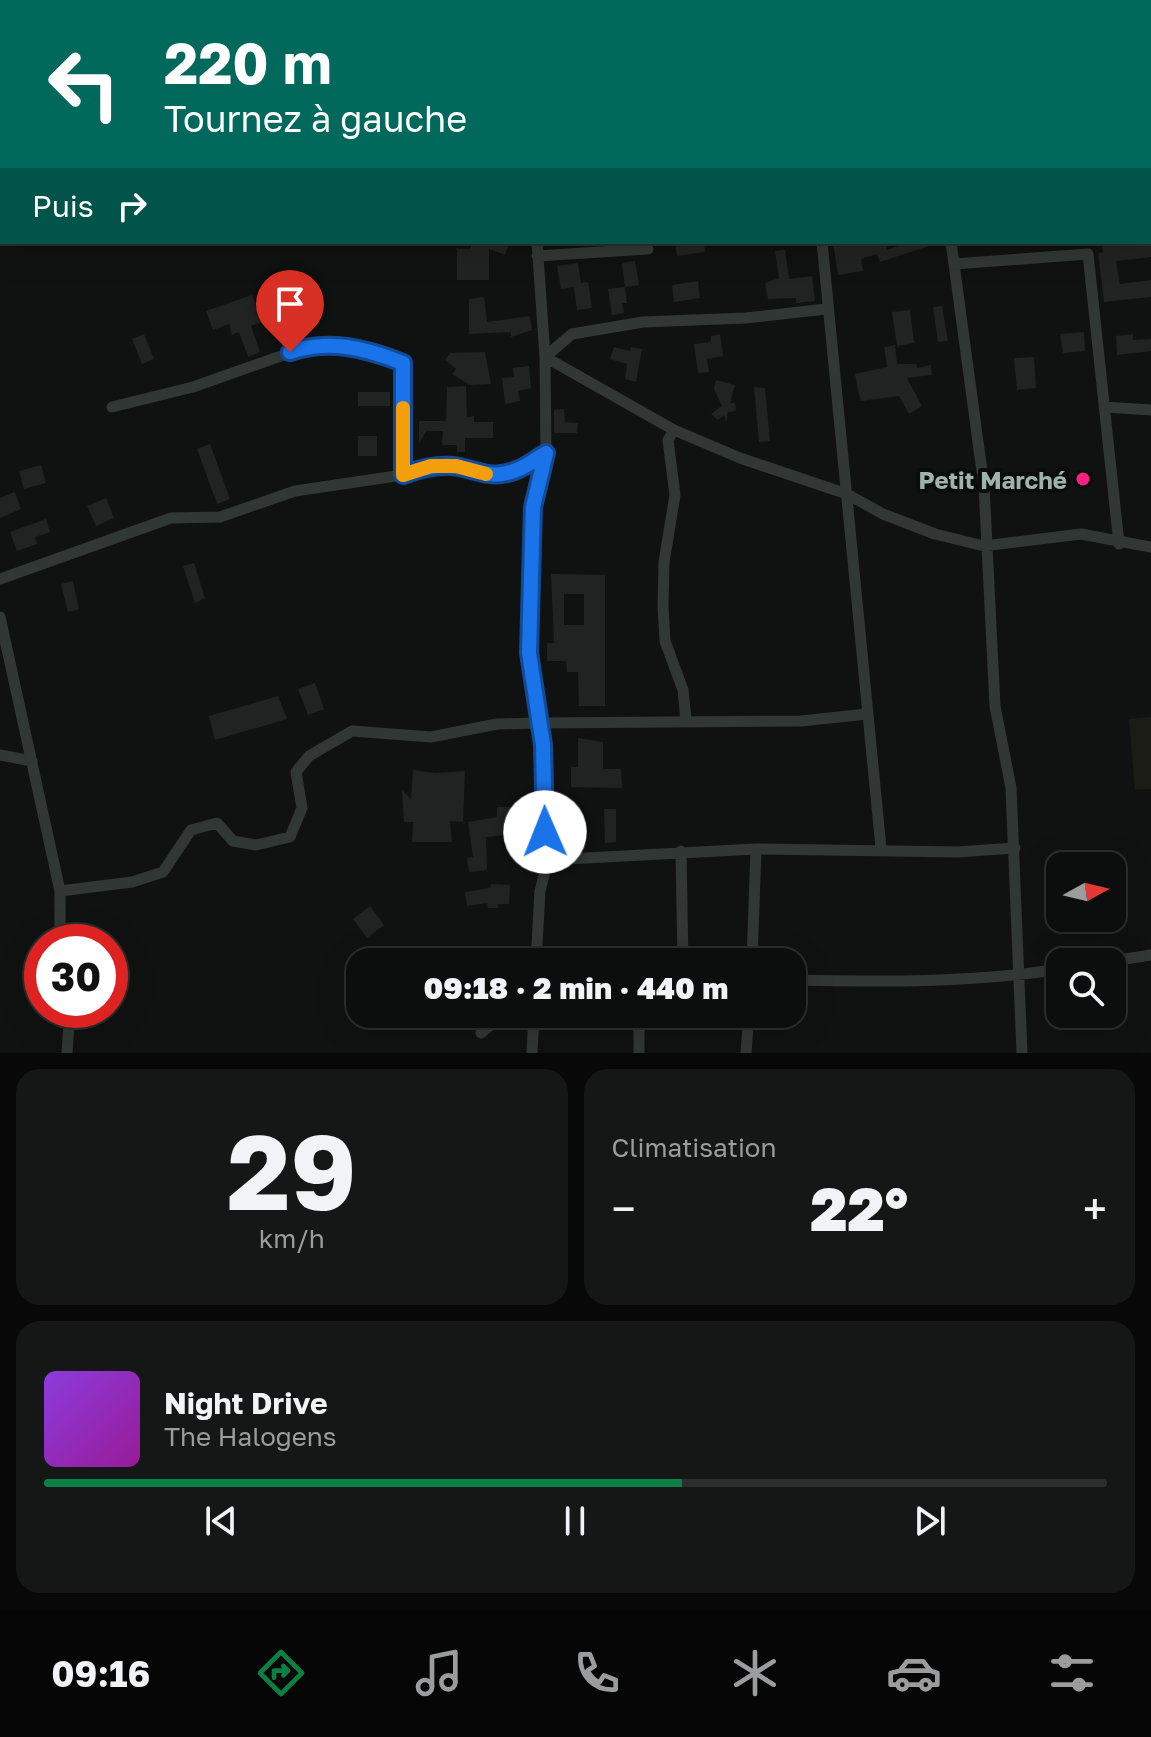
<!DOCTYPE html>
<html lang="fr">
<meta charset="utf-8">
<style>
body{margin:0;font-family:"Golos Text",sans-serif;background:#151716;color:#f1f3f6;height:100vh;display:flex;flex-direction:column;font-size:30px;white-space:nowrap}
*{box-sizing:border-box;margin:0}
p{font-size:26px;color:#9a9c9d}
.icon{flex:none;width:44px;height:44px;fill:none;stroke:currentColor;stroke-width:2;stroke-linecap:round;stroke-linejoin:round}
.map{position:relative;height:1053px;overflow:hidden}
.panel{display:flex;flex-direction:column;gap:16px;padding:16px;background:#070807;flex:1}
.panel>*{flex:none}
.top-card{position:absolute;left:0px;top:0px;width:1152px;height:244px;box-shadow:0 8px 32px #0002,0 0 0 2px #2c2e2e;background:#00695c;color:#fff;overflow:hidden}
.needle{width:52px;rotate:82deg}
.controls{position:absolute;left:1046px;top:852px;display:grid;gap:16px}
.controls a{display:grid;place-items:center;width:80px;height:80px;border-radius:16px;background:#0c0e0d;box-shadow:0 8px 32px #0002,0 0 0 2px #2c2e2e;font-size:40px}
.speed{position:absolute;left:24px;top:924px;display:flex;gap:16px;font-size:40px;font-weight:700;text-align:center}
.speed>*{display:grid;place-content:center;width:104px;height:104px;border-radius:50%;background:#0c0e0d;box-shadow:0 8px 32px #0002,0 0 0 2px #2c2e2e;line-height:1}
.speed .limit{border:12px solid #d22;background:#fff;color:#111}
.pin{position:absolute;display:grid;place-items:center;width:68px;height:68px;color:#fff;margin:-82px -34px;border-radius:50% 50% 50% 0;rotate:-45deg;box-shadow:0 0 8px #0007}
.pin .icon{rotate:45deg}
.me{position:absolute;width:88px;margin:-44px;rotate:359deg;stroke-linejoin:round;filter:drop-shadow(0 0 6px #0008)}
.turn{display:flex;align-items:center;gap:28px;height:168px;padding:0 32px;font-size:36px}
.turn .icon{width:104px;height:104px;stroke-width:2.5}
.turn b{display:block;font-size:56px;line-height:68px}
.then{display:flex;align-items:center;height:76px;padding:0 32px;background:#0003;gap:16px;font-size:30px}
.big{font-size:60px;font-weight:800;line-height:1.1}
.panel .widget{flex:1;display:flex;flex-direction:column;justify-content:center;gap:12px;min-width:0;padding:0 28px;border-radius:24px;background:#151716}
.panel .dial{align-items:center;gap:0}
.dial b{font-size:104px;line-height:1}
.song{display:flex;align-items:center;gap:24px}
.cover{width:96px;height:96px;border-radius:12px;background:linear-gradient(135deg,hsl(270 70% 55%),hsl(300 70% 35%))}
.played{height:8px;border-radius:4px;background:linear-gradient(90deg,#0b8043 60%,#2c2e2e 60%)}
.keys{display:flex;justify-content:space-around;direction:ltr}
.heat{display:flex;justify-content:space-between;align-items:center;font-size:44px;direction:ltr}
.panel .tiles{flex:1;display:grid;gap:16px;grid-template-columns:1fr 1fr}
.widget:last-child{grid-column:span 2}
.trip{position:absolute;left:346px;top:948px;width:460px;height:80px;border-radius:24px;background:#0c0e0d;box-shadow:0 8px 32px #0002,0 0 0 2px #2c2e2e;font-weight:800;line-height:80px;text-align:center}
.tabs{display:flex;height:128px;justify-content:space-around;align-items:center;background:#050605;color:#9a9c9d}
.tabs .icon{width:56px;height:56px}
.tabs .on{color:#0b8043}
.tabs b{font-size:36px;color:#f1f3f6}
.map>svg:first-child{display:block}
.green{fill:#1c1c16}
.building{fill:#202322;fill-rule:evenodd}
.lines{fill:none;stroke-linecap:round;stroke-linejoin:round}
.minor{stroke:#313735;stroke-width:11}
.route-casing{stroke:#114b97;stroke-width:20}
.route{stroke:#1a73e8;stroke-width:14}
.slow{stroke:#f59e0b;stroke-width:14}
.poi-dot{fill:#fb1e83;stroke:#0b0c0c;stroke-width:3}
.labels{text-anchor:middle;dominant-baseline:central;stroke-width:8;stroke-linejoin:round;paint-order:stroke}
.poi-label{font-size:24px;font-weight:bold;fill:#a0b3ab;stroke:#0b0c0c;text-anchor:end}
</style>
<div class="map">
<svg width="1151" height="1053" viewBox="0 0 1151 1053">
<rect width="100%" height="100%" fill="#101211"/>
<path class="green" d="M1151,717V789L1135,790L1129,719Z"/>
<path class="building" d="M471,242H510L505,255L489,249V280H457V249H471Z
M675,242H704L705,252L677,256Z
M833,242H885L887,250L910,242L935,244L880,262L877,254L861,259L863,271L838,275Z
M1101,242H1151V257L1116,261L1120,284L1151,280V297L1104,302L1098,253L1103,252Z
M785,250L789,279L812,276L815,301L796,303V298L768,299L765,283L779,278L775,251Z
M635,261L639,285L625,287L622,263Z
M578,263L581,283L588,282L592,308L577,310L574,287L561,289L557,266Z
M698,281L700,298L674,302L672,285Z
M625,287L627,303H622L624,313L612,315L608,289Z
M252,295L262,322L251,326L260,352L248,357L239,332L232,335L229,324L213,330L206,311Z
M484,297L487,322L530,316L532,330L511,337V332L469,334V299Z
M942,306L948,341L938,342L933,307Z
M910,310L914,343L897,346L892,312Z
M1084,332L1085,351L1063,353L1060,334Z
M144,334L154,359L142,364L132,339Z
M720,334L723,356L707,359L709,372L698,373L694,344L711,342V336Z
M1133,334V340L1151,339V351L1117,355L1116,336Z
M895,345L897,364H916L917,368L931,365L932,375L907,378L922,406L909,414L899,396L861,401L858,390L855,374L887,367L884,347Z
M614,347L630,351L631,347L642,349L636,382L625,379L627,364L610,359Z
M485,352L491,384L470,385L452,374L456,369L445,360L450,353Z
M1034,357L1036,388L1017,390L1014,358Z
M529,366L531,388L518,391L520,401L505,404L502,378L514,377L513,368Z
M716,380L735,385L730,403H735L736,411L728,412L726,423L724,415L718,420L711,414L722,406L714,389Z
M466,386L467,417L474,416V422H493V438H465V452H457V445H442L443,431H426L419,444V421H446L447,387Z
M754,387L765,388L770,441L759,442Z
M358,392H390V406H358Z
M564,409L565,422L578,423L577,433H554V410Z
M358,436H377V456H358Z
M210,444L230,499L217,504L197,449Z
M41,465L46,483L24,489L19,471Z
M15,492L21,509L0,518V498Z
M106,498L114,518L96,526L87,506Z
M46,519L50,532L35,537L37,544L17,551L10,532Z
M194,563L205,598L195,603L183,566Z
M551,574L605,575V706H579L578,672H567L566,661H547V643H554ZM564,594H584V625H564Z
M73,581L79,609L68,612L61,584Z
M315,683L324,709L308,715L298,689Z
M278,696L287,719L215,740L209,716Z
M578,738L603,742V769H621L622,788L571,787V767H578Z
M413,770L435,773L465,771L463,822L450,821L452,842H412L413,822H404L402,790L411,799Z
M497,807H512L514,834L486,837L487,870L469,872L467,858L473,857L468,822L497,817Z
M604,809H616V842L605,843Z
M491,884L510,885L509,904H498V908H488L487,903L467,906L465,892L490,888Z
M370,906L384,925L367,938L353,919Z"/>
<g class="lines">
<path class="minor" d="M148,0L150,2
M443,0V2
M767,0L768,2
M901,0L902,2
M993,2L999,0
M1150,104H1151
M0,135L2,134
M822,242L881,848
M951,242L984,486L995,706L1011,788L1022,1053
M537,256L648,249
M954,264L1088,254L1119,544
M545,357L674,430L740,458L847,494L883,514L935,534L984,546L1081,534L1151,547
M545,357L572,334L643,322L746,318L826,309
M112,407L193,387L312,345L363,347L403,363V475
M1104,407L1151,410
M674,430L668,440L675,495L664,562L663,606L665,641L683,690L686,720
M0,579L171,518L220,517L295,491L403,475L431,466H456L478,475L518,470L546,453
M0,617L60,891V942
M0,755L32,761
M681,851L683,962
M548,860L756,849L957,852L1015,848
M60,891L132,882L163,872L191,830L217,823L233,841L256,845L290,837L302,808L296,772L309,756L352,731L431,737L497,724L540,723L529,653L533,507L546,453L545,357L537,242
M536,962L540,891L548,860L540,723L801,721L867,714
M752,962L756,849
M1107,962L1151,955
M792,980C881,982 972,983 1060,969
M481,1033L504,1014
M67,1053L70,1010
M532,1053L534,1014
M639,1053V1014
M746,1053L749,1014"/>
</g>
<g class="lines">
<g class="route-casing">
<path id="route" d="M290,352C329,339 365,348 403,363V475C420,469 434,465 452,466C476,468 490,482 519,469C529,465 537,458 546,453L533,507L529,653L543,745L545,832"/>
</g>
<use href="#route" class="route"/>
<path class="slow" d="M403,408V475L431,466H456L486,474"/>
</g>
<circle class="poi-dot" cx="1083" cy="479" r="8"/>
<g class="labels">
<g class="poi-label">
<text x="1067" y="479">Petit Marché</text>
</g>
</g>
</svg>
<div class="controls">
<a><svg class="needle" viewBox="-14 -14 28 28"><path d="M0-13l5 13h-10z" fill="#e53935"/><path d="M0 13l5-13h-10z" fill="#9a9c9d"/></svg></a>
<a><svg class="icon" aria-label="search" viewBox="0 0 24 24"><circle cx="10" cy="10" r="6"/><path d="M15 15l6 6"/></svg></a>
</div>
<div class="speed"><div class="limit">30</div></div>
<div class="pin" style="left:290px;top:352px;background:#d93025"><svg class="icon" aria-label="arrive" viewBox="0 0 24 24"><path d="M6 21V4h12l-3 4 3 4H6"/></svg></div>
<svg class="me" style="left:545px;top:832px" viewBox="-20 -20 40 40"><circle r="19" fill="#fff"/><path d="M0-13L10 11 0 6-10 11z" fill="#1a73e8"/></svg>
<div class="trip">09:18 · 2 min · 440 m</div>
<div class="top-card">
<div class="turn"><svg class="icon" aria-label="left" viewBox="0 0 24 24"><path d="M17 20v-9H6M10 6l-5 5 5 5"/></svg><div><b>220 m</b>Tournez à gauche</div></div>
<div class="then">Puis<svg class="icon" aria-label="right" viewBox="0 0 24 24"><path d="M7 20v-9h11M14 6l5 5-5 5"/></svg></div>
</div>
</div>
<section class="panel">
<div class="tiles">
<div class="widget dial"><b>29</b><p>km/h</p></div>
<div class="widget"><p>Climatisation</p>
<div class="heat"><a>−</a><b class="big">22°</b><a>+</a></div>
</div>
<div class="widget">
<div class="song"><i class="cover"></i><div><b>Night Drive</b><p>The Halogens</p></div></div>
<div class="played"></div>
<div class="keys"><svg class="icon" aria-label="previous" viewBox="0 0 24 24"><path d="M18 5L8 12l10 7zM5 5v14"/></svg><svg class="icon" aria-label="pause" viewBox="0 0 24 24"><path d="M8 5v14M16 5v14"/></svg><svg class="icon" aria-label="next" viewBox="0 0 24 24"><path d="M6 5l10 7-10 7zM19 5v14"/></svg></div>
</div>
</div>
</section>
<nav class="tabs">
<b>09:16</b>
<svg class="icon on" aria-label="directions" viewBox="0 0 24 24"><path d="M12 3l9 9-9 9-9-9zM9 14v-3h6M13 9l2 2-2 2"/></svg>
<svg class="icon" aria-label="music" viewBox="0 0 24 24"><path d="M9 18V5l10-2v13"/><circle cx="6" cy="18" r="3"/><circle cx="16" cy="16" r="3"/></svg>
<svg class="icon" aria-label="phone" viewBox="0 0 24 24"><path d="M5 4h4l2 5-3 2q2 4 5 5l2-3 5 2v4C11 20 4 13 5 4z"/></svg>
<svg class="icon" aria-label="climate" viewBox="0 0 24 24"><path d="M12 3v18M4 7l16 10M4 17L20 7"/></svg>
<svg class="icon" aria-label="car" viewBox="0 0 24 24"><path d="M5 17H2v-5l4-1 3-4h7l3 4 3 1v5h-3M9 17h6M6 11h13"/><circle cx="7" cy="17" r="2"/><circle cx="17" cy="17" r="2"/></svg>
<svg class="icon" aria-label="filters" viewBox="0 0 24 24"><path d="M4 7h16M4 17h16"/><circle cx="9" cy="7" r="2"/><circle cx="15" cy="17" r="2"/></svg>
</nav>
